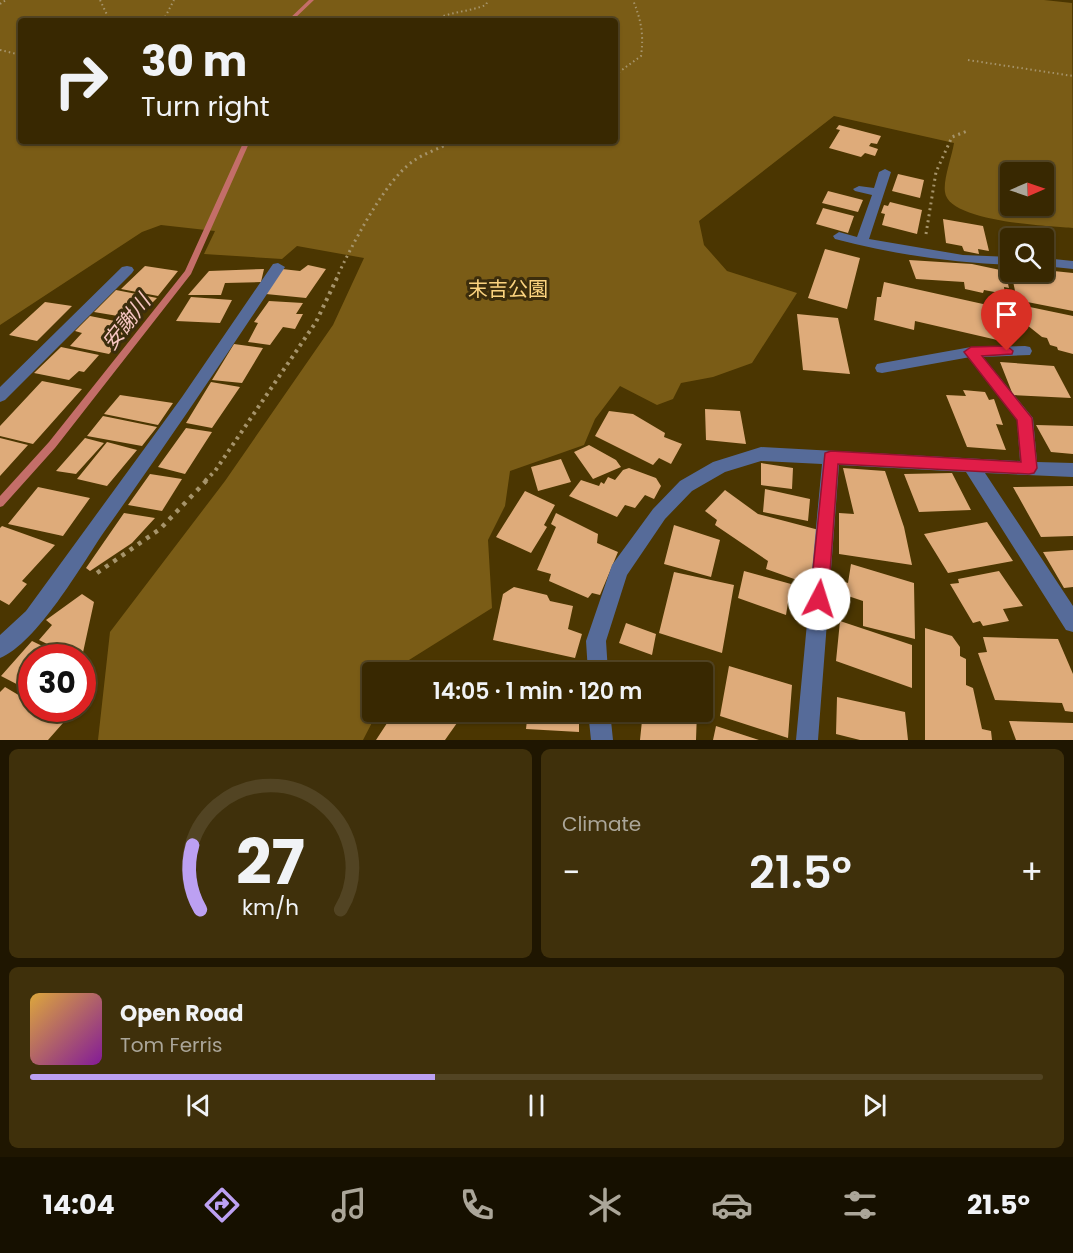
<!DOCTYPE html>
<meta charset="utf-8">
<style>
body{margin:0;font-family:Poppins,"Noto Sans JP",sans-serif;background:#3f300b;color:#f1f3f6;height:100vh;display:flex;flex-direction:column;font-size:22px;white-space:nowrap}
*{box-sizing:border-box;margin:0}
p{font-size:20px;color:#aba699}
.icon{flex:none;width:33px;height:33px;fill:none;stroke:currentColor;stroke-width:2;stroke-linecap:round;stroke-linejoin:round}
.map{position:relative;height:740px;overflow:hidden}
.panel{display:flex;flex-direction:column;gap:9px;padding:9px;background:#1f1601;flex:1}
.panel>*{flex:none}
.hud{position:absolute;left:18px;top:18px;width:600px;height:126px;border-radius:6px;box-shadow:0 2px 4px #0004,0 0 0 2px #524423;background:#382801;color:#f1f3f6;overflow:hidden}
.needle{width:39px;rotate:88deg}
.tools{position:absolute;left:1000px;top:162px;display:grid;gap:12px}
.tools a{display:grid;place-items:center;width:54px;height:54px;border-radius:6px;background:#382801;box-shadow:0 2px 4px #0004,0 0 0 2px #524423;font-size:30px}
.speed{position:absolute;left:18px;top:644px;display:flex;gap:12px;font-size:30px;font-weight:700;text-align:center}
.speed>*{display:grid;place-content:center;width:78px;height:78px;border-radius:50%;background:#382801;box-shadow:0 2px 4px #0004,0 0 0 2px #524423;line-height:1}
.speed .limit{border:9px solid #d22;background:#fff;color:#111}
.pin{position:absolute;display:grid;place-items:center;width:51px;height:51px;color:#fff;margin:-62px -26px;border-radius:50% 50% 50% 0;rotate:-45deg;box-shadow:0 0 6px #0007}
.pin .icon{rotate:45deg}
.me{position:absolute;width:66px;margin:-33px;rotate:5deg;stroke-linejoin:round;filter:drop-shadow(0 0 4px #0008)}
.turn{display:flex;align-items:center;gap:21px;height:126px;padding:0 24px;font-size:27px}
.turn .icon{width:78px;height:78px;stroke-width:2.5}
.turn b{display:block;font-size:42px;line-height:51px}
.big{font-size:45px;font-weight:600;line-height:1.1}
.panel .widget{flex:1;display:flex;flex-direction:column;justify-content:center;gap:9px;min-width:0;padding:0 21px;border-radius:9px;background:#3f300b}
.panel .dial{align-items:center;gap:0}
.dial svg{height:156px;overflow:visible;fill:none;stroke:#524423;stroke-width:7;stroke-linecap:round;text-anchor:middle}
.dial text{fill:#f1f3f6;stroke:none}
.song{display:flex;align-items:center;gap:18px}
.cover{width:72px;height:72px;border-radius:9px;background:linear-gradient(135deg,hsl(40 70% 55%),hsl(290 70% 35%))}
.played{height:6px;border-radius:3px;background:linear-gradient(90deg,#bca0f2 40%,#524423 40%)}
.keys{display:flex;justify-content:space-around;direction:ltr}
.heat{display:flex;justify-content:space-between;align-items:center;font-size:33px;direction:ltr}
.panel .tiles{flex:1;display:grid;gap:9px;grid-template-columns:1fr 1fr}
.widget:last-child{grid-column:span 2}
.trip{position:absolute;left:362px;top:662px;width:351px;height:60px;border-radius:6px;background:#382801;box-shadow:0 2px 4px #0004,0 0 0 2px #524423;font-weight:600;line-height:60px;text-align:center}
.tab-bar{display:flex;height:96px;justify-content:space-around;align-items:center;background:#161000;color:#aba699}
.tab-bar .icon{width:42px;height:42px}
.tab-bar .active{color:#bca0f2}
.tab-bar b{font-size:27px;color:#f1f3f6}
.map>svg:first-child{display:block}
.green{fill:#7a5c16;fill-rule:evenodd}
.lines{fill:none;stroke-linecap:round;stroke-linejoin:round}
.stream{fill:#c46e69;fill-rule:evenodd}
.building{fill:#deab7a}
.path-far3{stroke:#a6946b;stroke-width:2;stroke-dasharray:1.5 3;stroke-linecap:butt}
.path-far2{stroke:#a6946b;stroke-width:3;stroke-dasharray:2 4;stroke-linecap:butt}
.path-far1{stroke:#a6946b;stroke-width:4;stroke-dasharray:3 4.5;stroke-linecap:butt}
.path{stroke:#a6946b;stroke-width:4.5;stroke-dasharray:4 6;stroke-linecap:butt}
.lane{fill:#566b99;fill-rule:evenodd}
.street{fill:#566b99;fill-rule:evenodd}
.route{fill:#e11d48;stroke:#92132f;stroke-width:1.5}
.labels{text-anchor:middle;dominant-baseline:central;stroke-width:6;stroke-linejoin:round;paint-order:stroke}
.park-label{font-size:20px;fill:#fbd37f;stroke:#3c2d0c}
.water-label{font-size:21px;font-style:italic;fill:#f8c7c3;stroke:#3c2d0c}
</style>
<div class="map">
<svg width="1073" height="740" viewBox="0 0 1073 740">
<rect width="100%" height="100%" fill="#4b3601"/>
<path class="green" d="M0,0H1044L1072,3L1073,228C1049,226 948,222 945,192C943,180 952,156 954,143L834,116L699,221L704,245L727,271L797,293L752,363L713,377L681,383L673,399L657,405L620,386L595,419L584,445L510,471L505,506L488,540L492,608L401,665L398,672H372V711H378L363,740H98L110,632L225,481L333,325L364,258L297,246L282,259L204,254L215,231L161,225L142,232L0,325ZM21,21H615V141H21ZM1011,172H1044V206H1011Z"/>
<g class="lines">
<path class="stream" d="M309,0H314L292,21H287Z
M244,141H250L191,274L55,448L3,506L0,507V496L49,442L185,271Z"/>
</g>
<path class="building" d="M839,125L881,136L877,144L871,143L869,146L878,149L875,156L865,153L861,157L829,148L840,130L836,129Z
M898,174L924,180L920,198L892,191Z
M828,191L863,200L858,212L822,203Z
M890,202L922,210L917,234L882,225L885,214L881,213L884,205L888,206Z
M823,208L854,216L848,233L816,224Z
M943,219L983,226L989,251L978,249L979,254L964,251L962,246L946,243Z
M1009,232L1037,237V238H1010Z
M825,249L860,258L847,309L808,298Z
M909,260L972,264L1005,271L1009,288L1004,287L1005,294L984,290L983,293L965,289L964,282L916,279Z
M308,265L326,269L306,298L266,294L282,269L300,271Z
M145,266L178,271L158,296L121,289Z
M264,269L261,282L225,283L221,295H188L209,271Z
M1044,270L1073,273V311L1017,300L1011,272Z
M884,282L992,306V309L1005,313L1006,342L915,321L914,330L874,320L877,297H881Z
M116,290L157,298L146,309L140,308L130,318L94,312Z
M191,297L232,300L220,323L176,321Z
M269,301L303,303L296,314H303L295,329L283,327L270,345L248,342L258,323L254,322Z
M45,302L72,306L37,341L9,335Z
M1025,306L1073,316V354L1058,350L1057,347L1050,345L1047,338L1042,337L1022,321L1021,309Z
M797,314L838,318L850,374L803,370Z
M90,316L135,325L109,354L70,346L82,333L75,331Z
M234,344L263,348L242,383L212,380Z
M61,347L99,355L84,372L79,371L69,380L34,373Z
M1000,362L1054,366L1071,398L1013,395Z
M42,381L82,389L33,444L0,436V426Z
M211,382L240,387L212,428L186,423Z
M963,390L985,392L989,400L994,399L1003,425L996,424L1006,450L967,447L946,395L966,396Z
M120,395L173,403L158,425L104,414Z
M705,409L740,411L746,444L706,440Z
M609,411L633,414L665,433L664,437L682,444L671,464L659,458L653,465L595,436Z
M103,416L157,427L142,446L87,436Z
M1036,425L1073,426V454L1051,452Z
M186,428L212,432L185,474L158,467Z
M0,438L28,445L0,476Z
M85,438L104,443L76,474L56,471Z
M107,442L137,450L107,486L77,479Z
M589,445L616,460L621,467L593,479L574,452Z
M561,459L571,482L538,491L531,467Z
M761,463L793,468L792,489L761,485Z
M629,468L656,478L661,486L654,499L645,495L635,508L625,505L617,517L569,496L581,480L599,486L601,482L604,484L608,477L615,480L623,470Z
M843,468L885,471L904,527L912,565L839,554V513L854,514Z
M952,473L971,510L919,512L904,474Z
M150,474L182,479L162,511L128,505Z
M1073,486V536L1041,537L1013,487Z
M38,487L90,498L63,536L8,524Z
M765,489L810,499L808,521L763,512Z
M725,490L758,514L819,530L814,586L766,569L768,561L715,525L717,520L705,511Z
M525,491L555,505L544,525L547,527L531,553L496,537Z
M124,513L155,518L132,543L90,571L86,568Z
M556,513L598,534L597,543L618,552L600,595L592,593L588,598L549,581L551,574L537,570L556,527L551,524Z
M987,522L1013,561L948,573L924,534Z
M674,525L720,540L711,577L664,564Z
M2,526L55,545L22,581L27,584L9,605L0,600V528Z
M1073,550V587L1064,588L1043,552Z
M851,564L914,583L915,639L863,626V601L836,592L833,587L834,583L838,580L848,583Z
M744,571L791,584L786,615L738,598Z
M999,571L1023,606L1003,609L1009,621L983,626L980,621L973,623L950,584L959,583L958,579Z
M674,572L734,585L722,653L659,633Z
M514,587L547,595L550,601L573,606L568,629L582,634L575,658L493,640L503,594Z
M82,594L94,602L82,657H74L39,640L52,625L46,620Z
M840,621L912,645V688L836,661Z
M626,623L656,634L652,655L619,643Z
M925,628L952,636L960,647V656L966,659V685L973,688L982,729L991,731L992,740H925Z
M983,637L1058,639L1073,674V712L1065,711L1062,703L995,700L978,653L987,652Z
M32,641L65,657H32V692L1,676Z
M531,666L581,668L580,672H531Z
M729,666L792,685L788,738L720,716Z
M5,687L32,703V708H39L63,723L48,740H0V692Z
M837,697L905,712L908,740H860L836,734Z
M395,711H426L457,723L445,740H376Z
M528,711H579V732L526,729Z
M643,711H697L696,740H640Z
M1009,721L1073,723V740H1016Z
M716,726L759,740H713Z"/>
<g class="lines">
<path class="path-far3" d="M100,0L110,21
M0,4L6,0
M163,21L174,0
M431,21C448,12 468,12 486,5L488,0
M0,50L21,55
M968,60L1073,76
M615,75L641,56C644,34 641,20 633,0"/>
<path class="path-far2" d="M926,234L936,172L952,137L967,131
M336,279C351,247 384,182 412,162C424,153 441,148 454,141"/>
<path class="path-far1" d="M205,481L215,471L316,322L337,278"/>
<path class="path" d="M97,573L160,529L207,480"/>
<path class="lane" d="M971,347L978,352L976,356L882,373L877,372L875,368L877,364L882,363Z"/>
<path class="street" d="M885,169L891,172L869,239L963,255L1011,257V265C952,263 892,254 835,239L833,236L839,232L857,237L872,195L855,191L853,189L859,186L874,188L879,172Z
M1044,258L1073,261V269L1044,266Z
M278,263L285,267C226,356 166,445 104,532C81,566 37,643 0,658V635L26,611L182,397L273,264Z
M127,266L132,267L134,270L132,273L5,400L0,402V387L122,267Z
M1025,346L1030,347L1032,351L1030,355L983,357L1033,418L1037,462L1073,463V477L985,473L1073,606V632L1066,630L966,472L839,465L818,740H796L822,464L761,461L725,472L692,491L665,519L627,575L606,641L608,672H588L586,641L612,565L653,509L680,481L713,462L761,447L1020,461L1017,420L964,352L971,347Z
M588,711H610L613,740H591Z"/>
</g>
<path class="route" d="M1007,346L1013,351L1012,354L982,356L1032,418L1037,468L1034,473L1029,474L838,464L828,599L825,604L819,607L813,604L810,599L825,453L831,451L1021,462L1017,420L964,352L971,347Z"/>
<g class="labels">
<g class="park-label">
<text x="508" y="289">末吉公園</text>
</g>
<g class="water-label">
<text transform="translate(126 322) rotate(-52)">安謝川</text>
</g>
</g>
</svg>
<div class="tools">
<a><svg class="needle" viewBox="-14 -14 28 28"><path d="M0-13l5 13h-10z" fill="#e53935"/><path d="M0 13l5-13h-10z" fill="#aba699"/></svg></a>
<a><svg class="icon" aria-label="search" viewBox="0 0 24 24"><circle cx="10" cy="10" r="6"/><path d="M15 15l6 6"/></svg></a>
</div>
<div class="speed"><div class="limit">30</div></div>
<div class="pin" style="left:1007px;top:351px;background:#d93025"><svg class="icon" aria-label="arrive" viewBox="0 0 24 24"><path d="M6 21V4h12l-3 4 3 4H6"/></svg></div>
<svg class="me" style="left:819px;top:599px" viewBox="-20 -20 40 40"><circle r="19" fill="#fff"/><path d="M0-13L10 11 0 6-10 11z" fill="#e11d48"/></svg>
<div class="trip">14:05 · 1 min · 120 m</div>
<div class="hud">
<div class="turn"><svg class="icon" aria-label="right" viewBox="0 0 24 24"><path d="M7 20v-9h11M14 6l5 5-5 5"/></svg><div><b>30 m</b>Turn right</div></div>
</div>
</div>
<section class="panel">
<div class="tiles">
<div class="widget dial"><svg viewBox="0 0 100 80">
<path d="M14 69A42 42 0 1 1 86 69"/>
<path d="M14 69A42 42 0 0 1 10 36" stroke="#bca0f2"/>
<text x="50" y="56" font-size="32" font-weight="700">27</text>
<text x="50" y="72" font-size="11">km/h</text>
</svg></div>
<div class="widget"><p>Climate</p>
<div class="heat"><a>−</a><b class="big">21.5°</b><a>+</a></div>
</div>
<div class="widget">
<div class="song"><i class="cover"></i><div><b>Open Road</b><p>Tom Ferris</p></div></div>
<div class="played"></div>
<div class="keys"><svg class="icon" aria-label="previous" viewBox="0 0 24 24"><path d="M18 5L8 12l10 7zM5 5v14"/></svg><svg class="icon" aria-label="pause" viewBox="0 0 24 24"><path d="M8 5v14M16 5v14"/></svg><svg class="icon" aria-label="next" viewBox="0 0 24 24"><path d="M6 5l10 7-10 7zM19 5v14"/></svg></div>
</div>
</div>
</section>
<nav class="tab-bar">
<b>14:04</b>
<svg class="icon active" aria-label="directions" viewBox="0 0 24 24"><path d="M12 3l9 9-9 9-9-9zM9 14v-3h6M13 9l2 2-2 2"/></svg>
<svg class="icon" aria-label="music" viewBox="0 0 24 24"><path d="M9 18V5l10-2v13"/><circle cx="6" cy="18" r="3"/><circle cx="16" cy="16" r="3"/></svg>
<svg class="icon" aria-label="phone" viewBox="0 0 24 24"><path d="M5 4h4l2 5-3 2q2 4 5 5l2-3 5 2v4C11 20 4 13 5 4z"/></svg>
<svg class="icon" aria-label="climate" viewBox="0 0 24 24"><path d="M12 3v18M4 7l16 10M4 17L20 7"/></svg>
<svg class="icon" aria-label="car" viewBox="0 0 24 24"><path d="M5 17H2v-5l4-1 3-4h7l3 4 3 1v5h-3M9 17h6M6 11h13"/><circle cx="7" cy="17" r="2"/><circle cx="17" cy="17" r="2"/></svg>
<svg class="icon" aria-label="filters" viewBox="0 0 24 24"><path d="M4 7h16M4 17h16"/><circle cx="9" cy="7" r="2"/><circle cx="15" cy="17" r="2"/></svg>
<b>21.5°</b>
</nav>
